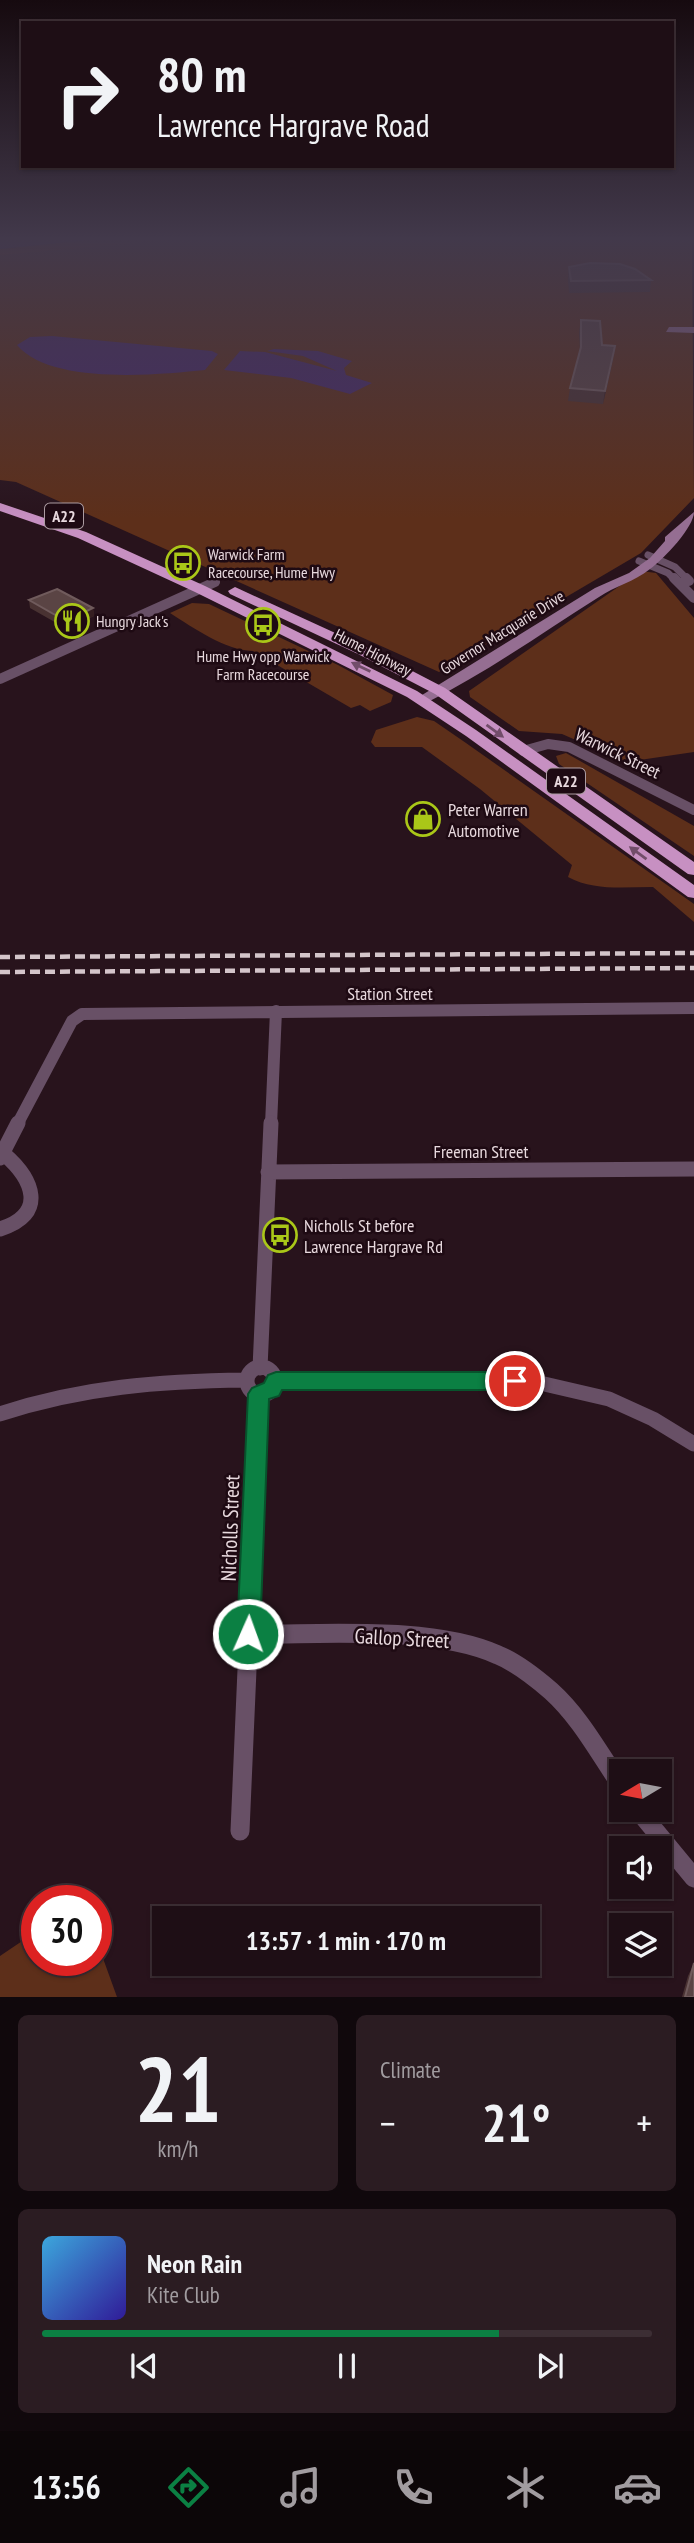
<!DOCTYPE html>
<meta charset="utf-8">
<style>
body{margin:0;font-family:"PT Sans Narrow",sans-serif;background:#2b1c22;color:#f1f3f6;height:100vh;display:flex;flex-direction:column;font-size:26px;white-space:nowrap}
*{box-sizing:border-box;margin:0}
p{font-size:23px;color:#a19ca0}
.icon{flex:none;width:38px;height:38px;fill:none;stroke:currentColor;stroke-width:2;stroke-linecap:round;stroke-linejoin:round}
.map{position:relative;height:1997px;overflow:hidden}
.drawer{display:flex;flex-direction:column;gap:18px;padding:18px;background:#10080c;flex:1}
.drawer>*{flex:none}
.banner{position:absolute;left:21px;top:21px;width:653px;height:147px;border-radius:0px;box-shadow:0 2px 5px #0004,0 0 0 2px #3c2e34;background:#1e0e15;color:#f1f3f6;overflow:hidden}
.needle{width:46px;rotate:260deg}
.buttons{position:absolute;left:609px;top:1759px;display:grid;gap:14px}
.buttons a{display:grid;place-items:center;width:63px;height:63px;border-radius:0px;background:#1e0e15;box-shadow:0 2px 5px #0004,0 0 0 2px #3c2e34;font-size:35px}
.speed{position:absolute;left:21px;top:1885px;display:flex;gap:14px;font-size:35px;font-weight:700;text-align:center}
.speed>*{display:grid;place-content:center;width:91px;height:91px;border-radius:50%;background:#1e0e15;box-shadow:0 2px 5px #0004,0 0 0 2px #3c2e34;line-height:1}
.speed .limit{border:10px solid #d22;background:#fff;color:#111}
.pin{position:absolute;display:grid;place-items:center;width:60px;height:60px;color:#fff;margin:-30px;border:4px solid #fff;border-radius:50%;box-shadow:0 2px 7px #0007}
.me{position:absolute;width:77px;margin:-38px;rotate:2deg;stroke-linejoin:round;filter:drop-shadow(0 0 5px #0008)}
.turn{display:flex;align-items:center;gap:24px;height:147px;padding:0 21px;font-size:32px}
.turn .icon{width:91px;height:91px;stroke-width:2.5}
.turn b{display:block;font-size:49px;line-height:60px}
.big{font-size:52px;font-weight:700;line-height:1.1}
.drawer .tile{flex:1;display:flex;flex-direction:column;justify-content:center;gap:10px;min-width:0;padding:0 24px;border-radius:10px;background:#2b1c22}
.drawer .dial{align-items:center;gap:0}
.dial b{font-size:91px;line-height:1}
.song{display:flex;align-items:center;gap:21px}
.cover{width:84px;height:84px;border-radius:10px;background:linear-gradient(135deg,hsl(200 70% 55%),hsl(250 70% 35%))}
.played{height:7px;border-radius:4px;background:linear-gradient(90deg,#0b8043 75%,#3c2e34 75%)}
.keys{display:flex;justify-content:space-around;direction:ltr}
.heat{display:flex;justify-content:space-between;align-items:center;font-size:38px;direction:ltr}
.drawer .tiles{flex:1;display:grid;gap:18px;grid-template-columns:1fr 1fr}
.tile:last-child{grid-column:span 2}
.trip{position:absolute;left:152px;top:1906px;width:388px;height:70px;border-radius:0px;background:#1e0e15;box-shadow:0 2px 5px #0004,0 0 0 2px #3c2e34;font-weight:700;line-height:70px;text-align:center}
.tab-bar{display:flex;height:112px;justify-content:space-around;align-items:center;background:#0c0608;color:#a19ca0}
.tab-bar .icon{width:49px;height:49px}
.tab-bar .on{color:#0b8043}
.tab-bar b{font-size:32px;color:#f1f3f6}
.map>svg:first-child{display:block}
.green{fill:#5d2f1a}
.forest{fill:#73320f}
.water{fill:#472a66}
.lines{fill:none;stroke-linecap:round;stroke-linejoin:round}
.minor-far4{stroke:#685066;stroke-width:7}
.minor-far3{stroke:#685066;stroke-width:10}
.minor-far2{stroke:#685066;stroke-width:12}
.minor-far1{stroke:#685066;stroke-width:15}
.minor{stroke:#685066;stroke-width:19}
.secondary{fill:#956e92;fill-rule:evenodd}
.trunk{fill:#c790c2;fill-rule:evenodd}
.rail{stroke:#d4c5ca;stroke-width:4.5;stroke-dasharray:10 5;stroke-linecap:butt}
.wall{fill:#493232}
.shaded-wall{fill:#351e21}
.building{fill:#5a4444;stroke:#705b5c;stroke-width:2}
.oneway{fill:#724d6a}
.route{fill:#0b8043;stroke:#07532c;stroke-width:2}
.labels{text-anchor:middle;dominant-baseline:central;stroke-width:5;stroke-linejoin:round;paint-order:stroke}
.shield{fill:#1e0a13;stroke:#ab9ba1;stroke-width:2}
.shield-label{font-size:16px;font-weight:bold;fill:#e8d9de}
.far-poi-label{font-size:16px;fill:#e8d9de;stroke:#1e0a13;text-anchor:start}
.far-street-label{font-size:16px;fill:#e8d9de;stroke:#1e0a13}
.street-label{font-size:18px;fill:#e8d9de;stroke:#1e0a13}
.poi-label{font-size:18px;fill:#e8d9de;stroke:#1e0a13;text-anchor:start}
.near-street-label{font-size:21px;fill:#e8d9de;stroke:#1e0a13}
</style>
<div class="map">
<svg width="694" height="1997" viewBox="0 0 694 1997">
<rect width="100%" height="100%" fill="#28131c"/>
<path class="green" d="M97,240H692L694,498L641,553L439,672L16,482L0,480V251Z
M641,571L656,573L694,618V752L626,762L562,734L519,731L470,697L469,691Z
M192,603L209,604L338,665L393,695L391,702L370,711L360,705L351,708L253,651C224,650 194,628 170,613Z
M417,717L434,721L466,743L694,904V922L653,887C623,887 594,891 568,877L572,865L480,789L422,747H375L371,742L376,730Z
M566,753L694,826V856L559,764L556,756Z
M37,1931V1960H96V1939L117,1997H0V1956Z"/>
<path class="forest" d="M87,240H173L0,255V249Z"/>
<path class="water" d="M0,240H87L0,249Z
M52,336L212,351L218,354L205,370C157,375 50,385 17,345L30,337Z
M274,349L318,351L352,361L344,368L346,375L372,383L350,394L291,378L224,370L240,351L265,352L337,371L303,356L267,351Z"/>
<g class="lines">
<path class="minor-far4" d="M648,555L675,567L688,580
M639,561L668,573L675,580"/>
<path class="minor-far3" d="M674,578L694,598
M686,578L689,581
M0,679L215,582
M523,751L548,744L569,747L694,810"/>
<path class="minor-far2" d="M17,1125L72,1021L82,1014L694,1008
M271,1125L276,1011"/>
<path class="minor-far1" d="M0,1158L18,1123
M268,1172L694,1169
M0,1229C48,1214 33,1179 4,1154
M247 1381a14 14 0 1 1 28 0a14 14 0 1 1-28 0Z
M260,1368L271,1123
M276,1381L540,1383L609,1399L653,1419L694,1444
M0,1414C81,1387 161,1381 246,1380
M254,1510L259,1394"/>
<path class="minor" d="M248,1634C321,1635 432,1625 498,1655C515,1662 536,1678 551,1691C580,1717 599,1753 621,1785
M638,1810L694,1878
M240,1831L254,1508"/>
<path class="secondary" d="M669,327H694V333L666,332Z
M694,512C694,527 664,559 650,569C634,582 615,586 599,597C542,633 486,673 426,703L421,704L414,700L595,588L629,573L650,558L665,541V537Z"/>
<path class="trunk" d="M0,503L86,532L205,586L417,691L476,730L694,885V898L688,897L466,736L407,697L195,592L78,538L0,511Z
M235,587L368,648L445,688L694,862V875L688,874L435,694L358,654L230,594L228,591Z"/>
<path class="rail" d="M0,957L694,953
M0,972L694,968"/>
</g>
<path class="wall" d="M569,267L651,280L650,292L569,293L568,279Z
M581,320L613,359L603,404L568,401L570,388L580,352L579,332Z
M29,600L93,608L94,616L67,629L30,608Z
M694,1963V1997H682L688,1976Z"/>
<path class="shaded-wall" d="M615,346L613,359L603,404L605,391Z
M93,608L94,616L67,629L66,621Z"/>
<path class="building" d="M590,263L620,264L635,269L651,280L571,281L569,267Z
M581,320L600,321L602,345L615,346L605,391L570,388L581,347Z
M57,589L93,608L66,621L29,600Z
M694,1963V1997H685Z"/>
<defs><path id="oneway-solid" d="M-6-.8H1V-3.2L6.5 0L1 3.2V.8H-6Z" transform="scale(1.75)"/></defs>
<g class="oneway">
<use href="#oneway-solid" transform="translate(361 667) rotate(-154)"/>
<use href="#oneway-solid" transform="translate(495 731) rotate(36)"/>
<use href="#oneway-solid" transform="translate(638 853) rotate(-144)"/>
</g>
<linearGradient id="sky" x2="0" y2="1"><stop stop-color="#160a0f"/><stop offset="0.46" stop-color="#42394b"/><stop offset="1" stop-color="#42394b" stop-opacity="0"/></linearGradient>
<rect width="694" height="519" fill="url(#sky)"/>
<path class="route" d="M276,1372H515L523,1374L526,1381L523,1387L515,1390H282L279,1396L269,1399L260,1634L257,1642L248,1645L240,1642L237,1634L248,1394L252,1388L264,1383L268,1375Z"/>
<defs>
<g id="bus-ring" transform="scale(1.75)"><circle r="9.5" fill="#1e0a13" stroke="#aac718" stroke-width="1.5"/><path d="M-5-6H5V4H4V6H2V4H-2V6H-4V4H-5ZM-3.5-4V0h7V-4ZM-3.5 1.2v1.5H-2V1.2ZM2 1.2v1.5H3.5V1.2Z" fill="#aac718"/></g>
<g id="restaurant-ring" transform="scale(1.75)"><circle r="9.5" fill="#1e0a13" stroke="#aac718" stroke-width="1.5"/><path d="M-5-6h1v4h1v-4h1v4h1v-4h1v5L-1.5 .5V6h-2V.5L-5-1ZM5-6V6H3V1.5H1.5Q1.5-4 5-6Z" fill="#aac718"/></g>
<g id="shop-ring" transform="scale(1.75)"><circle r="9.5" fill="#1e0a13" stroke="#aac718" stroke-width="1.5"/><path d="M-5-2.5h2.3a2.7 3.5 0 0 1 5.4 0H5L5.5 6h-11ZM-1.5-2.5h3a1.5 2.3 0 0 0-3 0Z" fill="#aac718"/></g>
</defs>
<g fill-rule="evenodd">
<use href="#bus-ring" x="183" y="563"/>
<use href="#restaurant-ring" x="72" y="621"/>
<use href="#bus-ring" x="263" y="625"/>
<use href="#shop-ring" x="423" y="819"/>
<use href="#bus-ring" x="280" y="1235"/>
</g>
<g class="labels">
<g class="shield">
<rect x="45" y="503.5" width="38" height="25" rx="5"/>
<rect x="547" y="768.5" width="38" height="25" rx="5"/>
</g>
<g class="shield-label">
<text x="64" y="516">A22</text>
<text x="566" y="781">A22</text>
</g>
<g class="far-poi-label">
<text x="208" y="554">Warwick Farm<tspan x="208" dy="18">Racecourse, Hume Hwy</tspan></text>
<text x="96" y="621">Hungry Jack's</text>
<text x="263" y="656" text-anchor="middle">Hume Hwy opp Warwick<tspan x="263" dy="18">Farm Racecourse</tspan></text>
</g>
<g class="far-street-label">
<text transform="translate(502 632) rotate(-32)">Governor Macquarie Drive</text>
<text transform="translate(373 652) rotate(27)">Hume Highway</text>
</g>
<g class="street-label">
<text transform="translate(618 753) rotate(26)">Warwick Street</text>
<text x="390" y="993">Station Street</text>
<text x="481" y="1151">Freeman Street</text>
</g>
<g class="poi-label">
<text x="448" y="809">Peter Warren<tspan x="448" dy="21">Automotive</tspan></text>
<text x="304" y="1225">Nicholls St before<tspan x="304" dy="21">Lawrence Hargrave Rd</tspan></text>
</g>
<g class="near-street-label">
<text transform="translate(230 1528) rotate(-88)">Nicholls Street</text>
<text transform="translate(402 1638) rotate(3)">Gallop Street</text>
</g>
</g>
</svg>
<div class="buttons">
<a><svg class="needle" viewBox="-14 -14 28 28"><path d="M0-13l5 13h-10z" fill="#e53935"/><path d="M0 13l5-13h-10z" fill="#a19ca0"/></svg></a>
<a><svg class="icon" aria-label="sound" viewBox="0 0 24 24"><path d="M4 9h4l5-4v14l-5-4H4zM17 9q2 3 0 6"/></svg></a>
<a><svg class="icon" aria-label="layers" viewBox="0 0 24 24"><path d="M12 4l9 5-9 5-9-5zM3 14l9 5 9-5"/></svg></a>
</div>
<div class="speed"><div class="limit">30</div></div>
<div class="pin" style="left:515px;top:1381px;background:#d93025"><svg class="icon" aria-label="arrive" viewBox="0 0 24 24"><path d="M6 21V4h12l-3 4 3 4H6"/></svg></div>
<svg class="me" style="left:248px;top:1634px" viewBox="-20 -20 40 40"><circle r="17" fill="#0b8043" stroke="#fff" stroke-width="3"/><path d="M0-11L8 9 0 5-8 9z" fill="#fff"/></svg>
<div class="trip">13:57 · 1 min · 170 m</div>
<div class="banner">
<div class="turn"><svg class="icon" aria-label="right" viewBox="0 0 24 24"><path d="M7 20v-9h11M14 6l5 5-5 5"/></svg><div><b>80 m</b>Lawrence Hargrave Road</div></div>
</div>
</div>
<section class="drawer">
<div class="tiles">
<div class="tile dial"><b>21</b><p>km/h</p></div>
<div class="tile"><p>Climate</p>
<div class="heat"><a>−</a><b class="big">21°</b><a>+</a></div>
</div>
<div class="tile">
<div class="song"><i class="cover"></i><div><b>Neon Rain</b><p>Kite Club</p></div></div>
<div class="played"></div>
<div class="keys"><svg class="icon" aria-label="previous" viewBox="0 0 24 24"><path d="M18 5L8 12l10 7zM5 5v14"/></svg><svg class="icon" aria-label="pause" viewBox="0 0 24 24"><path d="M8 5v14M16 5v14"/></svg><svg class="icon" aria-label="next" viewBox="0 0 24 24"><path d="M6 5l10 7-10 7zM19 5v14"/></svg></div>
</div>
</div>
</section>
<nav class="tab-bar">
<b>13:56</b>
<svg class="icon on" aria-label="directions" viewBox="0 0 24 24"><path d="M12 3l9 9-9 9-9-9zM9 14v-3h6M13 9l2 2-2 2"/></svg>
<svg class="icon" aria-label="music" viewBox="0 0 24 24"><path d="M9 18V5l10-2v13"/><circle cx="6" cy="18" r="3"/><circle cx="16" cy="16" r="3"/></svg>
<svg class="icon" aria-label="phone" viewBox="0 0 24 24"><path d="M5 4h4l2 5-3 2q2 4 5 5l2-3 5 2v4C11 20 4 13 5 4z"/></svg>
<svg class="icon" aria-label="climate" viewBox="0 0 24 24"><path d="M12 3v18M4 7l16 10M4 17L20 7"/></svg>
<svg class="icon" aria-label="car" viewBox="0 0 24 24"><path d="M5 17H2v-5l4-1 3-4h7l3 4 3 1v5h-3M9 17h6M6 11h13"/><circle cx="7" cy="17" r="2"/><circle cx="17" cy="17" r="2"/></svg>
</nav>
